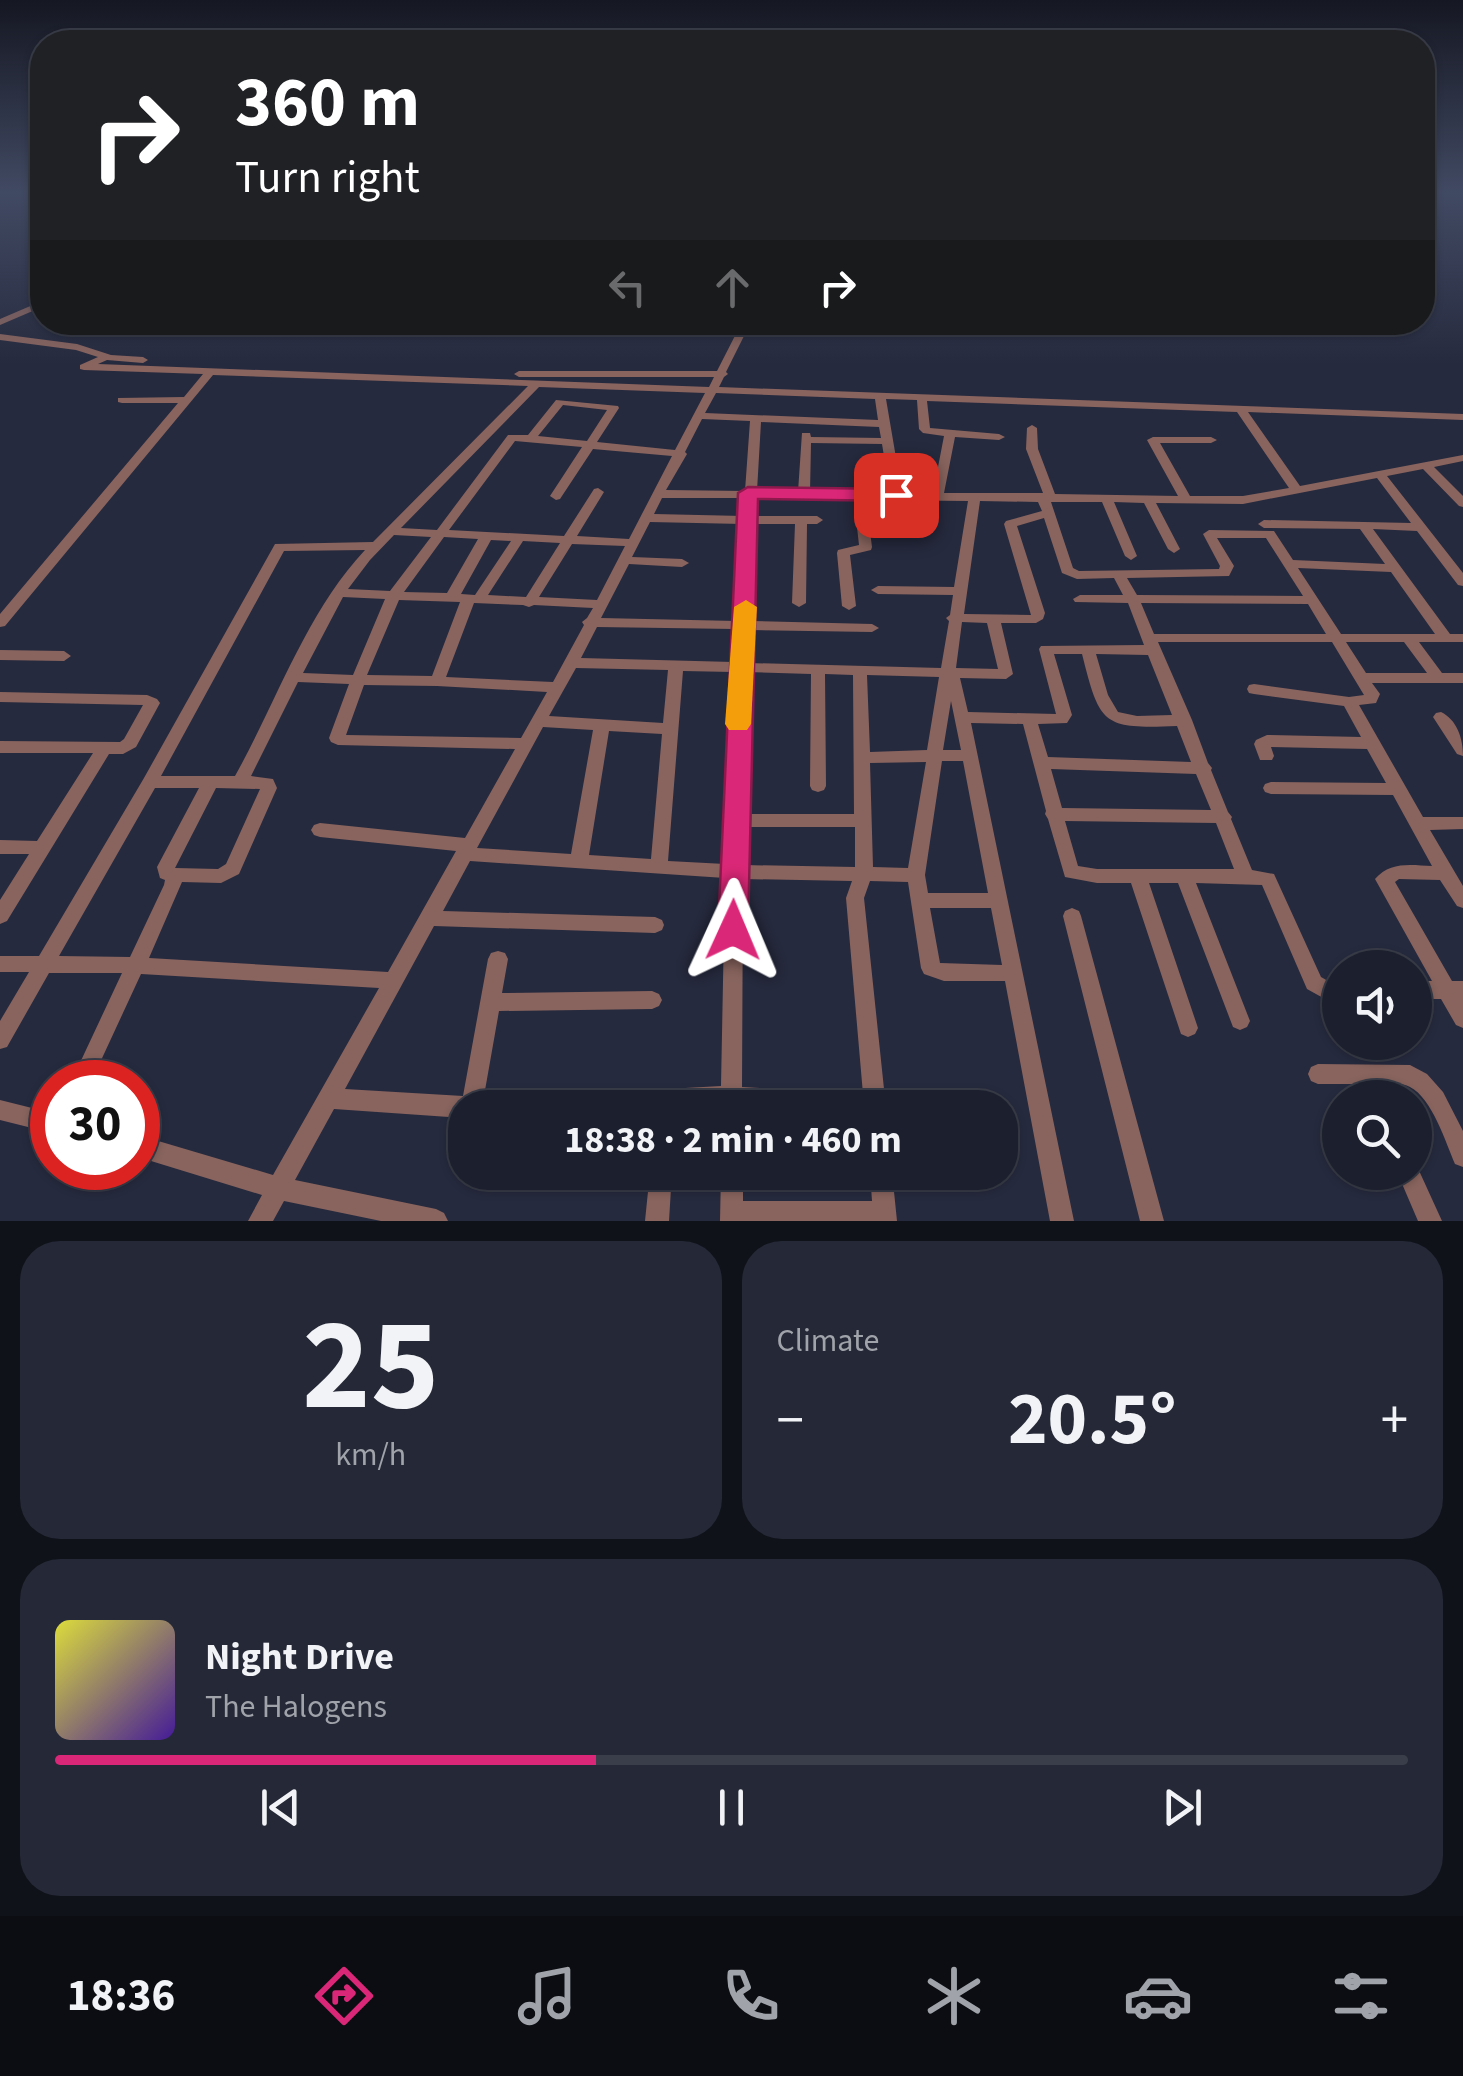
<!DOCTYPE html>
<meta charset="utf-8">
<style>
body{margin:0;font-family:"Source Sans 3",sans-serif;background:#252836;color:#f1f3f6;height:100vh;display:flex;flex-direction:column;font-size:38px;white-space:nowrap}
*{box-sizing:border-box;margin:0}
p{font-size:32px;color:#a0a3aa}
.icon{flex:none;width:55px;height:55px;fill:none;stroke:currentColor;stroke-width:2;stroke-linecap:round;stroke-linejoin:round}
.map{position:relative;height:1221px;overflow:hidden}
.drawer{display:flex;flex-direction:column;gap:20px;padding:20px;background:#0f1219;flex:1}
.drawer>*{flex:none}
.guide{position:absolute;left:30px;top:30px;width:1405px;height:305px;border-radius:40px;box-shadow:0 2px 8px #0004,0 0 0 2px #3a3e4a;background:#202124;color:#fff;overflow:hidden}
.tools{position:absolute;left:1322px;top:950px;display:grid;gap:20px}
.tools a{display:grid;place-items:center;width:110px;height:110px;border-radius:50%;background:#1c202e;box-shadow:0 2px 8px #0004,0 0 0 2px #3a3e4a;font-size:50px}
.speed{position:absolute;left:30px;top:1060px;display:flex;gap:20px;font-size:50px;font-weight:700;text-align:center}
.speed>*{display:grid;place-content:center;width:130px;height:130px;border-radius:50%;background:#1c202e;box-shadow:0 2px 8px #0004,0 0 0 2px #3a3e4a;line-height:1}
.speed .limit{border:15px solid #d22;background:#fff;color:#111}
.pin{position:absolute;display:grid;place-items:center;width:85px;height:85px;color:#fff;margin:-42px;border-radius:20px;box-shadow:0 5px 15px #0006}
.me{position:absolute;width:110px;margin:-55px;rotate:1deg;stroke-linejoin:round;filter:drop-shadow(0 0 8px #0008)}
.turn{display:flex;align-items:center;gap:35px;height:210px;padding:0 40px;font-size:45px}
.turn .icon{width:130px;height:130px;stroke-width:2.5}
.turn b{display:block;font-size:70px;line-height:85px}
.lanes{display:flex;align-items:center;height:95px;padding:0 40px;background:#0003;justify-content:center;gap:50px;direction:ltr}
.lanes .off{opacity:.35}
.big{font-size:75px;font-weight:700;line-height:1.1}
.drawer .card{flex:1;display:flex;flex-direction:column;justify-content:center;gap:15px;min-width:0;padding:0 35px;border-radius:40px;background:#252836}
.drawer .dial{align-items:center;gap:0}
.dial b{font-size:130px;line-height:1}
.song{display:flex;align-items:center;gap:30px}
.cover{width:120px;height:120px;border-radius:15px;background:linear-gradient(135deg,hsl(60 70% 55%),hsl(260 70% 35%))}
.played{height:10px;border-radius:5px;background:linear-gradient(90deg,#db2777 40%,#3a3e4a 40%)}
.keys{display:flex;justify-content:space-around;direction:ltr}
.heat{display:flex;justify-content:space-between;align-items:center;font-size:55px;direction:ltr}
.drawer .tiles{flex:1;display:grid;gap:20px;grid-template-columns:1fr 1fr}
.card:last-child{grid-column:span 2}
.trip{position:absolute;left:448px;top:1090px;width:570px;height:100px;border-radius:40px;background:#1c202e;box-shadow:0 2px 8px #0004,0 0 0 2px #3a3e4a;font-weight:700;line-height:100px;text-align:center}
.tabs{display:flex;height:160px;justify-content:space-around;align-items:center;background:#0b0d12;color:#a0a3aa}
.tabs .icon{width:70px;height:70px}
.tabs .on{color:#db2777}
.tabs b{font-size:45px;color:#f1f3f6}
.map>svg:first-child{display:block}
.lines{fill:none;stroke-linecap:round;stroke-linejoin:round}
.minor{fill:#89645e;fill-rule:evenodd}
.route{fill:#db2777;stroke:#8e194d;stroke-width:2.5}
.slow{fill:#f59e0b}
</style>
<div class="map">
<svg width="1463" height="1221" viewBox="0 0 1463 1221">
<rect width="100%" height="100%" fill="#262a3e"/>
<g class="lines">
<path class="minor" d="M42,301V307L0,325V319Z
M742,322H751L726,372L728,374L724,377L719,387L1463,414V420L1248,412L1300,486L1463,455V461L1434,467L1463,496V507L1459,506L1423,469L1387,476L1463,573V586L1458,585L1417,531L1373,529L1450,634H1463V642H1419L1442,673H1463V683H1372L1380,694L1376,703L1359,705L1423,817H1463V829L1430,830L1463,886V908L1457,906L1440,880L1399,879L1395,882L1452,981H1463V1028L1456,1025L1441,999H1415V981H1432L1375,879C1390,861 1411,865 1432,866L1393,795L1271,794L1265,792L1263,788L1265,784L1271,782L1386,783L1367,749L1271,747L1274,756L1272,760H1260L1254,744L1256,740L1267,735L1361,737L1344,706L1254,694L1249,693L1247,689L1249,685L1254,684L1349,697L1364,695L1332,642H1158L1192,720L1208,763L1212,768L1211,770L1228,812L1232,817L1231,819L1252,870L1274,874L1321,977L1328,981H1340V999H1325L1307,989L1262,885L1196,883L1250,1021L1247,1027L1240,1030L1233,1027L1178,883H1149L1198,1028L1195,1034L1188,1037L1181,1034L1131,883H1097L1065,877L1048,819L1045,814L1046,811L1023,724L971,723L1074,1221H1050L1005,981H944L924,974L921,968L908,882L870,881L864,898L886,1108H655L659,1092L667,1089L721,1086L725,878L470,861L443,911L655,917L662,920L664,925L662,930L655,933L434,926L345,1089L463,1096L488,959L491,953L498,951L505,953L508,959L502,993L652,991L659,994L662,1000L659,1006L652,1009L499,1011L484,1096L625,1091L633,1094L636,1101L633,1108H465V1117H449L334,1109L295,1180L436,1209L444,1213L448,1221H381L284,1201L273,1221H248L262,1195L138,1157V1135L273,1175L379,988L141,974L91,1082H71L122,973H49L7,1047L0,1049V1021L29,972H0V956H39L144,778L275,544L373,542L528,386L213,375L5,626L0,627V614L178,403H122L118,402V398L184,397L203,374L84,370L80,369V365L98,357L76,350L0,340V334L77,344L111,355L143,357L148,360L143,363L107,360L98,364L709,387L714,377H519L514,374L519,371H717ZM539,387L705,393L675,450L597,442L619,408L618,406L556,400L528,435H508L437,530L401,528ZM716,393L875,399L878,420L705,413ZM886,399L917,400L919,429L923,433L944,436L933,493H902ZM927,401L1237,412L1289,488L1243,496H1190L1160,443H1211L1217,440L1211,437H1153L1147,440L1178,496L1055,494L1038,449L1037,428L1032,425L1027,428L1026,449L1043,493H944L955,437L999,440L1005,437L999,434L930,428ZM563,405L607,410L587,441L538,436ZM702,419L750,421L745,491L666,490L687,454L685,452ZM761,422L879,427L881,438L811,437L810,433H802L798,492L757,491ZM515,441L582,447L550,496L556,500L560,499L593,449L672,456L629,539L577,536L604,492L598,488L594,489L564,536L449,530ZM811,443L882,444L890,493L810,492ZM1377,478L1411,523L1264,520L1258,524L1264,528L1360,529L1385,564L1293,560L1274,531L1209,530L1203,534L1220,566L1219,569L1079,571L1073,568L1051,502H1102L1125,556L1131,560L1137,556L1114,502L1144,503L1168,549L1174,553L1180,549L1156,503L1243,504ZM662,498H744L743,516L654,514ZM756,499L854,500L859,545L838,550L837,553L842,606L849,610L856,606L850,555L871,550L872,547L866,500L968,501L954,587L878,586L871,590L878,594L953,595L950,615L946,618L949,621L941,668L748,663L749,630L872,632L879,628L872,624L750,621L755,524H795L792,603L799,607L806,603L807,524H817L823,520L817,516H755ZM980,501L1038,502L1042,511L1006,521L1004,524L1031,615L964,614ZM1044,518L1062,573L1077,579L1114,578L1123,595H1080L1073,599L1075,602L1128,603L1144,645L1041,646L1039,649L1056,714L968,712L960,678L1006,679L1013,674L1001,623H1036L1043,619L1045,613L1017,526ZM650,522L743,524L736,621L601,618L629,564L682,567L689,563L682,559L632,557ZM394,535L431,537L390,591L348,589L370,560ZM444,537L478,539L447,593L404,592ZM1217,538H1266L1303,596L1137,595L1127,578L1229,576L1234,566ZM491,540L511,541L475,595L461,594ZM523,541L560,543L526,597L488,595ZM572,544L625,546L597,600L539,597ZM365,550C306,613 277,701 235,776H161L284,551ZM1298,568L1391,572L1435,634H1341ZM343,597L385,599L353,675L303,673ZM399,600L460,602L432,676L367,675ZM474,603L523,605L529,607L534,605L593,608L587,618L582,622L584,625L553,682L446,677ZM1141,603L1308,604L1326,634H1154ZM962,622L987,623L998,669L956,668ZM597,627L735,629L733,662L581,658ZM1346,642H1404L1427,673H1366ZM1054,654H1082C1100,725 1102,729 1177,726L1191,762L1048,757L1038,724L1067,723L1072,715ZM1096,654L1148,655L1172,715L1137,716L1118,712L1108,695ZM576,668L668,670L663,723L549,716ZM683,671L733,672L725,864L668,861ZM747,672L811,674L810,786L812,790L818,792L824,790L826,786L825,674L853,675L854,814H744ZM867,675L939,677L927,750L870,752ZM298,682L349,684L329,738L331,742L338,745L515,749L465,838L320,823L314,825L311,830L314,835L320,837L456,851L388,972L149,958L182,882L221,883L239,874L277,788L273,779L251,776ZM364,685L437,686L547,692L521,738L346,735ZM951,701L961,750H943ZM543,727L593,730L571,854L477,848ZM609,731L662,734L651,859L589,855ZM942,761H963L988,893H928L925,875ZM926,762L908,868L873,867L870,763ZM1051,769L1196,774L1211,810L1062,808ZM155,788H199L157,867L160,878L165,880L164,885L130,957L59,956ZM216,788L260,789L226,864L218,869L175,868ZM1065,821L1216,823L1234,869H1097L1078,866ZM744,827H855V867L743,865ZM743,879L852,881L846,898L863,1094L742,1087ZM930,908H991L1002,965L940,963Z
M0,650L64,651L71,656L64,661L0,660Z
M0,692L147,695L157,699L160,703L136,747L123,754H109L7,921L0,924V900L29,854H0V840L37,841L93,753H0V741L120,742L124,739L143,705L0,702Z
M1441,712C1457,720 1463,738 1463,756L1457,754L1433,717L1436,713Z
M1072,908L1079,911L1081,916L1164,1221H1140L1063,916L1065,911Z
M1318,1064L1410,1065L1427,1074L1443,1092L1463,1131V1167L1455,1164C1446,1143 1432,1098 1410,1087C1402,1082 1387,1085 1378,1084L1383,1098H1362L1357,1084H1318L1311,1081L1308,1074L1311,1067Z
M0,1100L52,1113V1133L0,1120Z
M1415,1164H1416L1442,1221H1418L1397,1172H1415Z
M650,1172H672L669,1221H645Z
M721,1172H743V1201H872L870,1172H892L897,1221H720Z"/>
</g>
<linearGradient id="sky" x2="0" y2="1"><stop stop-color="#151722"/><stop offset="0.53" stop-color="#414a63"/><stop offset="1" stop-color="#414a63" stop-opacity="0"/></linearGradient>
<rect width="1463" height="364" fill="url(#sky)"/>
<path class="route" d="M748,487L896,489L905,495L896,501L758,499L748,930L744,940L733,943L722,940L718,930L738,493Z"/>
<path class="slow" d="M746,600L757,607L751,724L747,730H729L725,724L734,607Z"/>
</svg>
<div class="tools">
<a><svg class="icon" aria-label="sound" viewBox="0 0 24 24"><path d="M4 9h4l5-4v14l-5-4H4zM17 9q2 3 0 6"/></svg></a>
<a><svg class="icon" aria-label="search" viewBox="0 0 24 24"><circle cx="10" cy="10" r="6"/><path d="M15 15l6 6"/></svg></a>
</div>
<div class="speed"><div class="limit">30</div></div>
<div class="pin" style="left:896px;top:495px;background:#d93025"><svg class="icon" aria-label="arrive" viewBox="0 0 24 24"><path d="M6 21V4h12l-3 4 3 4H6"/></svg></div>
<svg class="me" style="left:733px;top:930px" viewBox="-20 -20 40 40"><path d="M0-17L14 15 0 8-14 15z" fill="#db2777" stroke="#fff" stroke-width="4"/></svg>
<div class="trip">18:38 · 2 min · 460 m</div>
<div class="guide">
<div class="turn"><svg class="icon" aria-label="right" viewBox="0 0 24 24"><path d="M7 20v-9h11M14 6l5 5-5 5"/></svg><div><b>360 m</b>Turn right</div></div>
<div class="lanes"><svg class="icon off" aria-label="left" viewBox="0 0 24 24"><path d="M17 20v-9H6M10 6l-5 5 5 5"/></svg><svg class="icon off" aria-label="ahead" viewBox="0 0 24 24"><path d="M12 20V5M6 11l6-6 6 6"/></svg><svg class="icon" aria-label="right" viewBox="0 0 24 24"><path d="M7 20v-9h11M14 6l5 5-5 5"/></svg></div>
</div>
</div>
<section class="drawer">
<div class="tiles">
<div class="card dial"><b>25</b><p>km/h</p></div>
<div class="card"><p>Climate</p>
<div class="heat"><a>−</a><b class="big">20.5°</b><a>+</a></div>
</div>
<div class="card">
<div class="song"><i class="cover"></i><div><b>Night Drive</b><p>The Halogens</p></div></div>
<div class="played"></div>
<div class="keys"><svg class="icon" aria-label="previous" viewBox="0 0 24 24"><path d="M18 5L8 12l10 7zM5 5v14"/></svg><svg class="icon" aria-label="pause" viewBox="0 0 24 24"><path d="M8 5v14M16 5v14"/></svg><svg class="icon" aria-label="next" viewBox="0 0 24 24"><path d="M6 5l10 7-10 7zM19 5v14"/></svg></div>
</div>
</div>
</section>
<nav class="tabs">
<b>18:36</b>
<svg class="icon on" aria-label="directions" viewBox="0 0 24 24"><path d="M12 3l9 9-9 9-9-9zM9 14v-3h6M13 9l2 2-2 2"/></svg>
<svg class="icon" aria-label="music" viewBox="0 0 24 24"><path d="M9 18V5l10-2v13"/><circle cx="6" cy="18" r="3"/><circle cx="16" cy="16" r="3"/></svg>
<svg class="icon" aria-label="phone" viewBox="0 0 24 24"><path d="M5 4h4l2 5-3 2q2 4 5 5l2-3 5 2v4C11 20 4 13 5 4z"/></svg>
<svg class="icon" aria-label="climate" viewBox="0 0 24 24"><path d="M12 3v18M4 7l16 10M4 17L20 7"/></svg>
<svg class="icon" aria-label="car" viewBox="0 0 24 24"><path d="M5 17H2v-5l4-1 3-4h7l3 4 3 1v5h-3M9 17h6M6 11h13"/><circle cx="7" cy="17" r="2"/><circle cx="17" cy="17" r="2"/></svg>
<svg class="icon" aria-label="filters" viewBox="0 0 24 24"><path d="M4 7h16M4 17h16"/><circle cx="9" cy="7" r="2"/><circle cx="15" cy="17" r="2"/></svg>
</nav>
